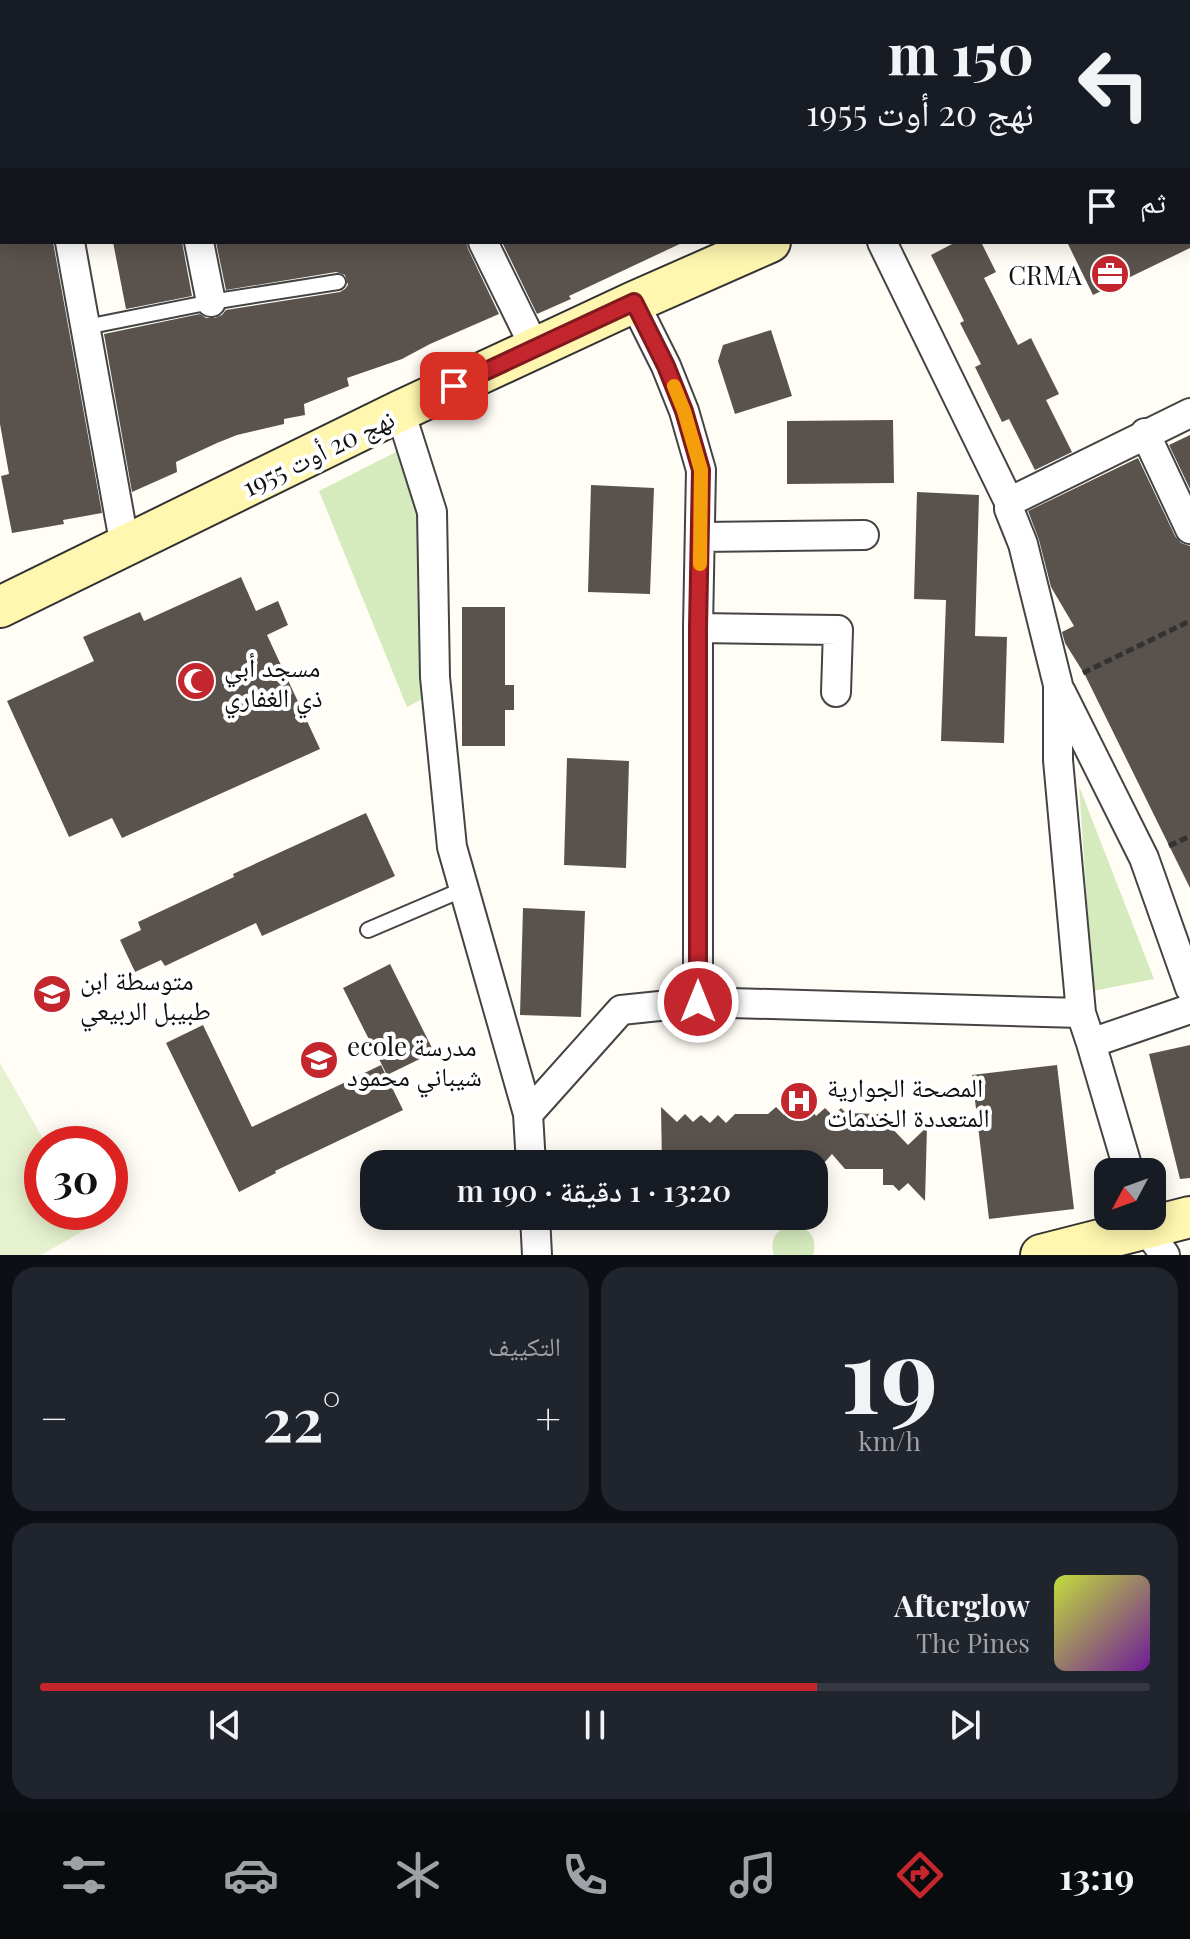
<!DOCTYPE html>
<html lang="ar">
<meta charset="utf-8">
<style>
body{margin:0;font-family:"Playfair Display","Noto Naskh Arabic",serif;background:#20242c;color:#f1f3f6;direction:rtl;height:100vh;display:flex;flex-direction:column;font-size:30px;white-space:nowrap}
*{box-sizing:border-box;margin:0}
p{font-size:26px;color:#9ea1a6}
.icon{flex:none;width:44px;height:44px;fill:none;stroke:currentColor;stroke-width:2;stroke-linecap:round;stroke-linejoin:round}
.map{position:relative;height:1255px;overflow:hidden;direction:ltr}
.side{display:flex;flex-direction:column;gap:12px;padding:12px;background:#0d0f14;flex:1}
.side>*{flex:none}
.banner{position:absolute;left:0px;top:0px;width:1190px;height:244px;box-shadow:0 4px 20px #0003;direction:rtl;background:#171b24;color:#f1f3f6;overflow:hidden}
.needle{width:52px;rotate:229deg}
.buttons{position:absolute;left:1094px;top:1158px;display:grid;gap:16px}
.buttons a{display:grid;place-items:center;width:72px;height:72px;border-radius:16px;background:#171b24;box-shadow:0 4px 20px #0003;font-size:40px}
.speed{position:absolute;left:24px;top:1126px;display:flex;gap:16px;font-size:40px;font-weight:700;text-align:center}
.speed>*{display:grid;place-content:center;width:104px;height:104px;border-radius:50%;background:#171b24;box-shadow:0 4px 20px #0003;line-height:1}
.speed .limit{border:12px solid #d22;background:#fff;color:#111}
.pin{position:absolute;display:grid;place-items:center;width:68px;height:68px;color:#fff;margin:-34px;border-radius:16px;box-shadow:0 4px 12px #0006}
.me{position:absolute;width:88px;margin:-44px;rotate:0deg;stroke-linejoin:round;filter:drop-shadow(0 0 6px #0008)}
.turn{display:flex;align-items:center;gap:28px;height:168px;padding:0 24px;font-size:36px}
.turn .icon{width:104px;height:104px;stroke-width:2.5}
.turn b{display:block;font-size:56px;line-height:68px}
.then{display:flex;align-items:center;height:76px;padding:0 24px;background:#0003;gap:16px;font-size:30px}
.big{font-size:60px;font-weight:600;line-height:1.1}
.side .tile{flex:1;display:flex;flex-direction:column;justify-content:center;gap:12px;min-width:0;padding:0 28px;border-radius:24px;background:#20242c}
.side .dial{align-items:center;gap:0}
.dial b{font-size:104px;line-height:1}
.song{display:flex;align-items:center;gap:24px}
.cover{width:96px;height:96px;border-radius:12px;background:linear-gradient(135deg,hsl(70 70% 55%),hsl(280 70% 35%))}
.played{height:8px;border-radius:4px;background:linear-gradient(90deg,#c4262e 70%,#363941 70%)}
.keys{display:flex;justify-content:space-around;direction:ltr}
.heat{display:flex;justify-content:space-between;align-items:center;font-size:44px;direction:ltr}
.side .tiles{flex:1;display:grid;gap:12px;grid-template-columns:1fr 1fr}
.tile:last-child{grid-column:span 2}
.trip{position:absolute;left:360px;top:1150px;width:468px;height:80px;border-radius:24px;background:#171b24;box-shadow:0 4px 20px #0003;font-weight:600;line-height:80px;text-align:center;direction:rtl}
.dock{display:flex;height:128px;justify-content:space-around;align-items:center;background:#090b0e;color:#9ea1a6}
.dock .icon{width:56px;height:56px}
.dock .on{color:#c4262e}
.dock b{font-size:36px;color:#f1f3f6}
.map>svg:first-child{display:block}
.green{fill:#d5ebbd}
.pitch{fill:#e6f2cf}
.building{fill:#5a524d}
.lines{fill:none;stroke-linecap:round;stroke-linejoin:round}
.lane-casing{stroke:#444;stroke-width:18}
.street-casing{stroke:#444;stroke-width:32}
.secondary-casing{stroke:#333;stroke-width:44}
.path{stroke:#333;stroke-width:5;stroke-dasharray:8 4;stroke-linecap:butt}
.lane{stroke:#fff;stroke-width:14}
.street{stroke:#fff;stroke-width:28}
.secondary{stroke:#fff6b0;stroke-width:40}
.route-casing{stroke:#7f191e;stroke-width:20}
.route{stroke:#c4262e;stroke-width:14}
.slow{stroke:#f59e0b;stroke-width:14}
.labels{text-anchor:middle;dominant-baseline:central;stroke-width:8;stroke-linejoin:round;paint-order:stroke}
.poi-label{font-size:26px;fill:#111;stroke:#fff;text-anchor:start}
.street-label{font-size:26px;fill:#111;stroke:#fff}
</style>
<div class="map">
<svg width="1190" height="1255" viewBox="0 0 1190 1255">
<rect width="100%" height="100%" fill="#fffdf5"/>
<path class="green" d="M398,451L421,514L426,697L407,707L319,491Z
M1079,786L1154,979L1093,991Z
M789,1225C806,1225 819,1236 813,1255H774C769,1240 776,1231 789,1225Z"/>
<path class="pitch" d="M0,1063L46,1144H42V1212H84L92,1226L41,1255H0Z"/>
<path class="building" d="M0,242H53L102,513L63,520L64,524L12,533L1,476L9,474L0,424Z
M113,242H182L192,296L126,309Z
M216,242H466L468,249L499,314L430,344L402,359L347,378L349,386L304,404L305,415L284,419V424L237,435L217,443L176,462L177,472L132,492L104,334L200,314L206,318H215L222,315L226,310L340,292L345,289L348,285L345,275L336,272L226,290Z
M502,242H684L569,296L571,299L537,314Z
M956,242H981L996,272L984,278L1018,345L1031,338L1059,394L1046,400L1072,452L1035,470L1009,419L1002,422L975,367L981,364L960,323L964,321L931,255Z
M1067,242H1190V248L1093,295Z
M771,330L792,396L735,414L718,361L723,345Z
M893,420L894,483L787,484V421Z
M1190,435V489L1169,445Z
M1138,458L1175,536L1181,543L1190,546V888L1085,675L1065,643L1062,632L1074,626L1051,587L1039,540L1028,511Z
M591,485L654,488L650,594L588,592Z
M917,492L979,495L975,636L1007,637L1004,743L941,741L946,600L914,599Z
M241,577L256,611L278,601L288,625L267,635L320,749L122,838L112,818L69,837L7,701L94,661L83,637L140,612L144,621Z
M462,607H505V685H514V710H505V746H462Z
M567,758L629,761L626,868L564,865Z
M366,813L395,876L262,936L256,923L165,966L161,960L135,972L120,940L141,930L138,922L234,877L233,874Z
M523,908L585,911L581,1017L520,1015Z
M390,964L434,1052L387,1075L343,988Z
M203,1025L252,1127L381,1065L403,1110L275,1171L276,1173L239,1192L166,1043Z
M1190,1045V1178L1180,1179L1149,1054Z
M1057,1065L1074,1209L989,1219L972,1075Z
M661,1107L677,1122L685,1114L693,1122L701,1115L710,1123L718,1115L726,1123L735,1114H768L776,1107L784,1115L792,1107L800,1116L809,1107L816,1116L825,1108L833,1116L841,1108L846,1113L878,1114L908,1145L927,1127L925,1201L908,1183L899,1191L893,1185H883V1169H845L832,1154L824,1163L816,1154L808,1162L800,1154L791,1162L783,1154L775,1161L739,1164H662Z"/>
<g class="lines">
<g class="lane-casing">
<path id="lane" d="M86,327L211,302L338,282
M368,930L464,889"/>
</g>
<g class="street-casing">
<path id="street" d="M141,0L142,2
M461,0L462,2
M735,0L736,2
M585,2L589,0
M0,178L2,177
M70,242L125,547
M199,242L211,302
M483,242L535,348
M882,242L1009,502
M634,302L666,366L684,411L701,470L698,628V1002
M400,411L432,512L435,677L452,847L528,1114
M1145,433L1190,529
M700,537L864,535
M698,628L838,630L836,692
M1061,692L1144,858L1190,988
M1091,1043L1190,1009
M531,1164L528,1114L621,1010L698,1002L1081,1013
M1129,1172L1091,1043L1081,1013L1058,760V685L1023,544L1009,509V502L1190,413
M535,1216L537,1255
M1142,1216L1146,1229L1165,1255"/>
</g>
<g class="secondary-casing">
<path id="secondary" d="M1126,0L1127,2
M1188,61L1190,60
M1188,132L1190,136
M0,607L400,411L634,302L770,242
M1041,1255L1190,1217"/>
</g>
<path class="path" d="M320,0L321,2
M1083,673L1190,621
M1169,846L1190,836"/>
<use href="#lane" class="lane"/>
<use href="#street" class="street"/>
<use href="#secondary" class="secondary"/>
</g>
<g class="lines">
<g class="route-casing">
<path id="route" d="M454,386L634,302L666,366L684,411L701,470L698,628V1002"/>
</g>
<use href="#route" class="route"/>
<path class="slow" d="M674,386L684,411L701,470L700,564"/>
</g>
<defs>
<g id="office-disc" transform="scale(2)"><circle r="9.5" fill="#c4262e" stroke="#fff"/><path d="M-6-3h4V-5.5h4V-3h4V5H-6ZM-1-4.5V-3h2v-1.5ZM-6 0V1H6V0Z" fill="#fff"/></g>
<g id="mosque-disc" transform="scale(2)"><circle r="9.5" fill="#c4262e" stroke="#fff"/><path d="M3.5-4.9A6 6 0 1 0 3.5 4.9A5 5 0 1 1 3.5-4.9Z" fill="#fff"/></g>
<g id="school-disc" transform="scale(2)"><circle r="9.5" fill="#c4262e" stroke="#fff"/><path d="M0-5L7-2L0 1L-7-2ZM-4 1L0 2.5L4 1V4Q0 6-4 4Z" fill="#fff"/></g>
<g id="hospital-disc" transform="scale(2)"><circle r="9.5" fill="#c4262e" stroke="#fff"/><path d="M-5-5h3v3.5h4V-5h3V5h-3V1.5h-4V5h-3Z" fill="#fff"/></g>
</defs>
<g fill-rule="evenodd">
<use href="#office-disc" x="1110" y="274"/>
<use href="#mosque-disc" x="196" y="681"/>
<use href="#school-disc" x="52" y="994"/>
<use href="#school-disc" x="319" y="1060"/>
<use href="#hospital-disc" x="799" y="1101"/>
</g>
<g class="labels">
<g class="poi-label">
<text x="1082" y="274" text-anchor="end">CRMA</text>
<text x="224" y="666">مسجد أبي<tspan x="224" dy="30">ذي الغفاري</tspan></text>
<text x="80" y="979">متوسطة ابن<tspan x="80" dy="30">طبيبل الربيعي</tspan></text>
<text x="347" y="1045">ecole مدرسة<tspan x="347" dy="30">شيباني محمود</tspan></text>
<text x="827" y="1086">المصحة الجوارية<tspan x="827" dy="30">المتعددة الخدمات</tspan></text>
</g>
<g class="street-label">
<text transform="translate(318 452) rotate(-26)">نهج 20 أوت 1955</text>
</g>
</g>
</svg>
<div class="buttons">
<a><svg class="needle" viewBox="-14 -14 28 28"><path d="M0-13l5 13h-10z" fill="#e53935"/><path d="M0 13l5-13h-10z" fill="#9ea1a6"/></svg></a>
</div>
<div class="speed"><div class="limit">30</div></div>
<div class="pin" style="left:454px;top:386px;background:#d93025"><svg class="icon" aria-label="arrive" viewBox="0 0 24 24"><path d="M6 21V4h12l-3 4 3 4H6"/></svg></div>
<svg class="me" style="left:698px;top:1002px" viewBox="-20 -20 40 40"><circle r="17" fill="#c4262e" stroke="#fff" stroke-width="3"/><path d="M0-11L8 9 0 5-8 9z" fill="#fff"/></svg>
<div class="trip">13:20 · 1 دقيقة · 190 m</div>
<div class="banner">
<div class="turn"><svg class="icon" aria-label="left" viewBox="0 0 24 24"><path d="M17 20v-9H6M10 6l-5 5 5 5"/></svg><div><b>150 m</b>نهج 20 أوت 1955</div></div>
<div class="then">ثم<svg class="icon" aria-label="arrive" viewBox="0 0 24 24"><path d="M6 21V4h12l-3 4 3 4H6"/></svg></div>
</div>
</div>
<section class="side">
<div class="tiles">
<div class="tile dial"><b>19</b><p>km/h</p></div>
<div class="tile"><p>التكييف</p>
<div class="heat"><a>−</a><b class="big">22°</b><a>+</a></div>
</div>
<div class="tile">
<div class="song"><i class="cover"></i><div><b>Afterglow</b><p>The Pines</p></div></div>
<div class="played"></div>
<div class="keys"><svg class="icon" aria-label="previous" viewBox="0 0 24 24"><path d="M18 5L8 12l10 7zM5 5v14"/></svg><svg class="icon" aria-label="pause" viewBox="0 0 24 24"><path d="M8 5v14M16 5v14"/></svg><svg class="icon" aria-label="next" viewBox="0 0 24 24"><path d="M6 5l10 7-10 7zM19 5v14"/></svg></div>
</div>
</div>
</section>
<nav class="dock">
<b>13:19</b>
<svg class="icon on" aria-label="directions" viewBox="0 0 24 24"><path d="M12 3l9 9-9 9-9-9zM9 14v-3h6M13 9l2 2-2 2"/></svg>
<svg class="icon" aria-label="music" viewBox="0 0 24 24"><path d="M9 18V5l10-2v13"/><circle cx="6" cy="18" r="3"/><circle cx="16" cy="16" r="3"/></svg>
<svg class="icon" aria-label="phone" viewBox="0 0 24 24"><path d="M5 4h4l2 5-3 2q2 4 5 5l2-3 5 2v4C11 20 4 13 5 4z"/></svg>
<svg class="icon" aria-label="climate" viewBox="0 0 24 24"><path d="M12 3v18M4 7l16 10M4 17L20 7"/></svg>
<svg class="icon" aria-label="car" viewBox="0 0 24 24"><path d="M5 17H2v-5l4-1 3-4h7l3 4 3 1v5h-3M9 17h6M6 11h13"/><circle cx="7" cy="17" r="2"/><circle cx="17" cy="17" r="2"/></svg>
<svg class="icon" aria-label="filters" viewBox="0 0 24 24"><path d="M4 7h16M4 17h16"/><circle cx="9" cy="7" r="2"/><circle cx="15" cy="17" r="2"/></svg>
</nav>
